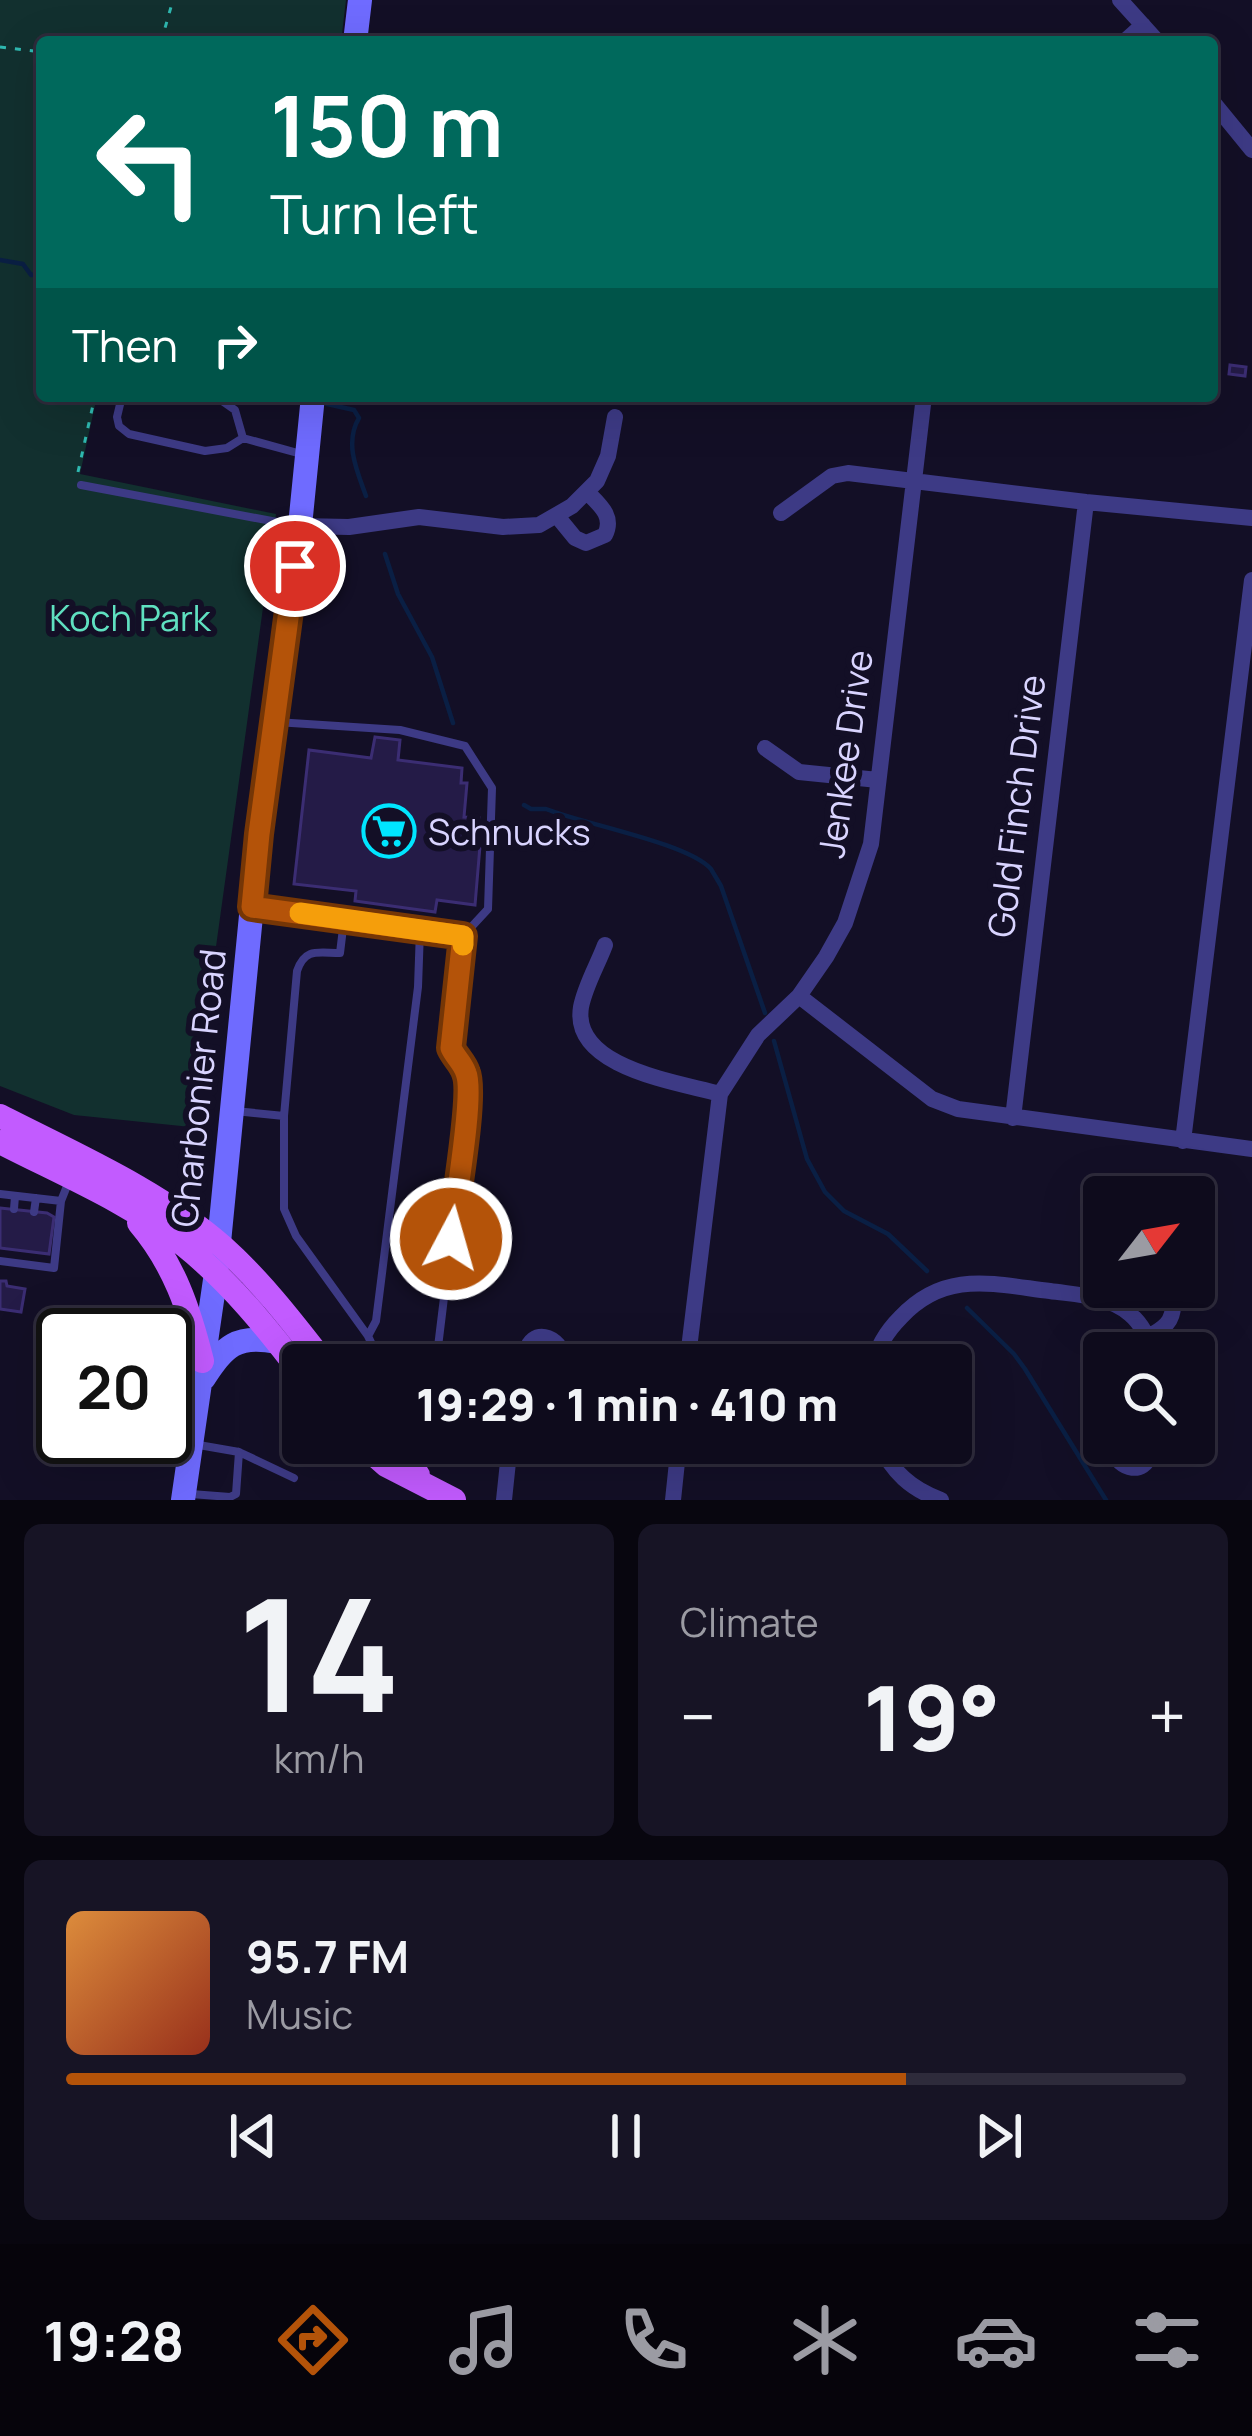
<!DOCTYPE html>
<meta charset="utf-8">
<style>
body{margin:0;font-family:Manrope,sans-serif;background:#171425;color:#f1f3f6;height:100vh;display:flex;flex-direction:column;font-size:45px;white-space:nowrap}
*{box-sizing:border-box;margin:0}
p{font-size:39px;color:#9b9ba3}
.icon{flex:none;width:66px;height:66px;fill:none;stroke:currentColor;stroke-width:2;stroke-linecap:round;stroke-linejoin:round}
.map{position:relative;height:1500px;overflow:hidden}
.sheet{display:flex;flex-direction:column;gap:24px;padding:24px;background:#08060f;flex:1}
.sheet>*{flex:none}
.banner{position:absolute;left:36px;top:36px;width:1182px;height:366px;border-radius:12px;box-shadow:0 12px 48px #0002,0 0 0 3px #2e2b3b;background:#00695c;color:#fff;overflow:hidden}
.needle{width:78px;rotate:59deg}
.tools{position:absolute;left:1083px;top:1176px;display:grid;gap:24px}
.tools a{display:grid;place-items:center;width:132px;height:132px;border-radius:12px;background:#0e0b1c;box-shadow:0 12px 48px #0002,0 0 0 3px #2e2b3b;font-size:60px}
.speed{position:absolute;left:36px;top:1308px;display:flex;gap:24px;font-size:60px;font-weight:700;text-align:center}
.speed>*{display:grid;place-content:center;width:156px;height:156px;border-radius:50%;background:#0e0b1c;box-shadow:0 12px 48px #0002,0 0 0 3px #2e2b3b;line-height:1}
.speed .limit{border:6px solid #111;border-radius:18px;background:#fff;color:#111}
.pin{position:absolute;display:grid;place-items:center;width:102px;height:102px;color:#fff;margin:-51px;border:6px solid #fff;border-radius:50%;box-shadow:0 3px 12px #0007}
.me{position:absolute;width:132px;margin:-66px;rotate:6deg;stroke-linejoin:round;filter:drop-shadow(0 0 9px #0008)}
.turn{display:flex;align-items:center;gap:42px;height:252px;padding:0 36px;font-size:54px}
.turn .icon{width:156px;height:156px;stroke-width:2.5}
.turn b{display:block;font-size:84px;line-height:102px}
.then{display:flex;align-items:center;height:114px;padding:0 36px;background:#0003;gap:24px;font-size:45px}
.big{font-size:90px;font-weight:800;line-height:1.1}
.sheet .card{flex:1;display:flex;flex-direction:column;justify-content:center;gap:18px;min-width:0;padding:0 42px;border-radius:18px;background:#171425}
.sheet .dial{align-items:center;gap:0}
.dial b{font-size:156px;line-height:1}
.song{display:flex;align-items:center;gap:36px}
.cover{width:144px;height:144px;border-radius:18px;background:linear-gradient(135deg,hsl(30 70% 55%),hsl(10 70% 35%))}
.played{height:12px;border-radius:6px;background:linear-gradient(90deg,#b45309 75%,#2e2b3b 75%)}
.keys{display:flex;justify-content:space-around;direction:ltr}
.heat{display:flex;justify-content:space-between;align-items:center;font-size:66px;direction:ltr}
.sheet .tiles{flex:1;display:grid;gap:24px;grid-template-columns:1fr 1fr}
.card:last-child{grid-column:span 2}
.trip{position:absolute;left:282px;top:1344px;width:690px;height:120px;border-radius:12px;background:#0e0b1c;box-shadow:0 12px 48px #0002,0 0 0 3px #2e2b3b;font-weight:800;line-height:120px;text-align:center}
.tabs{display:flex;height:192px;justify-content:space-around;align-items:center;background:#06040b;color:#9b9ba3}
.tabs .icon{width:84px;height:84px}
.tabs .selected{color:#b45309}
.tabs b{font-size:54px;color:#f1f3f6}
.map>svg:first-child{display:block}
.green{fill:#12302f}
.lines{fill:none;stroke-linecap:round;stroke-linejoin:round}
.stream{stroke:#0a1f44;stroke-width:4.5}
.building{fill:#241b47;stroke:#3b2d73;stroke-width:3}
.path{stroke:#2fb8b0;stroke-width:3;stroke-dasharray:6 9;stroke-linecap:butt}
.service{stroke:#3d3a85;stroke-width:8}
.minor{stroke:#3d3a85;stroke-width:16}
.secondary{stroke:#6f6bff;stroke-width:24}
.primary{stroke:#c25bff;stroke-width:24}
.route-casing{stroke:#753606;stroke-width:30}
.route{stroke:#b45309;stroke-width:21}
.slow{stroke:#f59e0b;stroke-width:21}
.labels{text-anchor:middle;dominant-baseline:central;stroke-width:12;stroke-linejoin:round;paint-order:stroke}
.park-label{font-size:36px;fill:#5fe0c0;stroke:#130f26}
.street-label{font-size:36px;fill:#d9d4ff;stroke:#130f26}
.poi-label{font-size:36px;fill:#d9d4ff;stroke:#130f26;text-anchor:start}
</style>
<div class="map">
<svg width="1252" height="1500" viewBox="0 0 1252 1500">
<rect width="100%" height="100%" fill="#130f26"/>
<path class="green" d="M0,0H346L341,42H42V396H97L80,474L276,514L191,1127L74,1115L0,1086Z"/>
<g class="lines">
<path class="stream" d="M0,260L23,264L31,275L42,274
M327,404L354,410L359,418C344,443 357,471 366,496
M385,554L398,594L432,657L453,723
M524,805L531,809H546C583,824 688,843 711,869C712,871 720,884 721,886L765,1013
M774,1041L807,1159L825,1192L844,1211L888,1234L927,1271
M967,1308L1014,1354L1025,1369L1106,1500"/>
</g>
<path class="building" d="M1230,365L1246,367L1245,376L1229,374Z
M375,737L400,740L398,760L462,768L461,783H467L464,817L479,818L475,845L480,846L475,905L437,900L435,912L355,901L356,891L294,884L309,750L371,758Z
M0,1208L47,1213L54,1217L49,1254L0,1248Z
M0,1281H6L7,1286L25,1289L21,1312L0,1309Z
M111,1316L139,1319L137,1335H108Z"/>
<g class="lines">
<path class="path" d="M161,42L173,0
M0,47L42,52
M78,472L95,396"/>
<path class="service" d="M122,396L117,417L119,426L129,434L205,451L227,448L243,438
M215,396L235,410L243,438
M243,438L305,455
M81,485L298,526
M255,907L463,936L488,909L492,788L465,746L400,730L276,722
M344,920L340,953C319,953 305,947 297,971L284,1116V1209L296,1236L368,1336L375,1351
M235,1111L284,1116
M0,1194L61,1201L69,1181
M14,1209L15,1196
M34,1212L36,1198
M0,1261L54,1268L61,1201
M368,1336L376,1321L418,987L420,930
M356,1365L375,1351L422,1358L435,1355L438,1347L467,1108V1073L452,1054L451,1048L463,936
M239,1452L294,1478
M191,1494L230,1497L236,1494L239,1452L193,1444"/>
<path class="minor" d="M1120,0L1158,42
M1124,42L1143,25
M1212,101L1252,150
M781,513L832,476L848,473L1086,502L1252,518
M557,516L575,538L586,543L605,535C614,517 601,506 588,493
M300,526L349,527L419,517L503,527L539,525L572,506L597,481L608,456L615,417
M765,748L799,772L878,780
M605,945C598,964 585,986 581,1007C571,1068 678,1082 720,1094
M799,996L932,1099L958,1109L1252,1149
M1013,1118L1086,502
M1183,1141L1252,580
M1127,1311C1142,1298 1155,1286 1173,1302C1174,1322 1164,1328 1148,1337
M531,1365C518,1343 541,1326 558,1345V1358L553,1365
M687,1365L720,1094L758,1035L799,996L826,957L845,923L871,844L924,396
M874,1365C877,1346 888,1330 901,1317C945,1270 992,1284 1050,1291C1077,1295 1107,1295 1130,1314C1142,1324 1149,1339 1155,1353
M879,1443C892,1472 911,1489 941,1500
M1119,1443L1117,1449L1120,1462C1136,1476 1155,1463 1149,1443
M504,1500L510,1443
M673,1500L679,1443"/>
<path class="secondary" d="M355,42L360,0
M204,1378C224,1346 237,1334 277,1342
M183,1500L216,1273L259,834L300,526L313,396"/>
<path class="primary" d="M0,1116C76,1155 158,1190 223,1247C262,1282 294,1324 326,1365
M0,1142C62,1174 130,1202 185,1246C231,1283 267,1328 303,1375
M139,1223C174,1264 189,1309 202,1361
M361,1443L386,1465L454,1500
M391,1443L418,1475"/>
</g>
<g class="lines">
<g class="route-casing">
<path id="route" d="M295,566L259,834L252,907L463,936L451,1048C455,1057 463,1063 466,1073C475,1094 454,1209 451,1239"/>
</g>
<use href="#route" class="route"/>
<path class="slow" d="M300,913L463,936V945"/>
</g>
<defs>
<g id="supermarket-ring" transform="scale(2.7)"><circle r="9.5" fill="#130f26" stroke="#00e5ff" stroke-width="1.5"/><path d="M-6-5.5h2.5l.6 2H6L4.5 2H-2.5L-4.4-4H-6ZM-1.5 3.2a1.3 1.3 0 1 0 .1 0ZM3 3.2a1.3 1.3 0 1 0 .1 0Z" fill="#00e5ff"/></g>
</defs>
<g fill-rule="evenodd">
<use href="#supermarket-ring" x="389" y="831"/>
</g>
<g class="labels">
<g class="park-label">
<text x="130" y="617">Koch Park</text>
</g>
<g class="street-label">
<text transform="translate(845 754) rotate(-82)">Jenkee Drive</text>
<text transform="translate(1016 806) rotate(-83)">Gold Finch Drive</text>
<text transform="translate(198 1088) rotate(-84)">Charbonier Road</text>
</g>
<g class="poi-label">
<text x="428" y="831">Schnucks</text>
</g>
</g>
</svg>
<div class="tools">
<a><svg class="needle" viewBox="-14 -14 28 28"><path d="M0-13l5 13h-10z" fill="#e53935"/><path d="M0 13l5-13h-10z" fill="#9b9ba3"/></svg></a>
<a><svg class="icon" aria-label="search" viewBox="0 0 24 24"><circle cx="10" cy="10" r="6"/><path d="M15 15l6 6"/></svg></a>
</div>
<div class="speed"><div class="limit">20</div></div>
<div class="pin" style="left:295px;top:566px;background:#d93025"><svg class="icon" aria-label="arrive" viewBox="0 0 24 24"><path d="M6 21V4h12l-3 4 3 4H6"/></svg></div>
<svg class="me" style="left:451px;top:1239px" viewBox="-20 -20 40 40"><circle r="17" fill="#b45309" stroke="#fff" stroke-width="3"/><path d="M0-11L8 9 0 5-8 9z" fill="#fff"/></svg>
<div class="trip">19:29 · 1 min · 410 m</div>
<div class="banner">
<div class="turn"><svg class="icon" aria-label="left" viewBox="0 0 24 24"><path d="M17 20v-9H6M10 6l-5 5 5 5"/></svg><div><b>150 m</b>Turn left</div></div>
<div class="then">Then<svg class="icon" aria-label="right" viewBox="0 0 24 24"><path d="M7 20v-9h11M14 6l5 5-5 5"/></svg></div>
</div>
</div>
<section class="sheet">
<div class="tiles">
<div class="card dial"><b>14</b><p>km/h</p></div>
<div class="card"><p>Climate</p>
<div class="heat"><a>−</a><b class="big">19°</b><a>+</a></div>
</div>
<div class="card">
<div class="song"><i class="cover"></i><div><b>95.7 FM</b><p>Music</p></div></div>
<div class="played"></div>
<div class="keys"><svg class="icon" aria-label="previous" viewBox="0 0 24 24"><path d="M18 5L8 12l10 7zM5 5v14"/></svg><svg class="icon" aria-label="pause" viewBox="0 0 24 24"><path d="M8 5v14M16 5v14"/></svg><svg class="icon" aria-label="next" viewBox="0 0 24 24"><path d="M6 5l10 7-10 7zM19 5v14"/></svg></div>
</div>
</div>
</section>
<nav class="tabs">
<b>19:28</b>
<svg class="icon selected" aria-label="directions" viewBox="0 0 24 24"><path d="M12 3l9 9-9 9-9-9zM9 14v-3h6M13 9l2 2-2 2"/></svg>
<svg class="icon" aria-label="music" viewBox="0 0 24 24"><path d="M9 18V5l10-2v13"/><circle cx="6" cy="18" r="3"/><circle cx="16" cy="16" r="3"/></svg>
<svg class="icon" aria-label="phone" viewBox="0 0 24 24"><path d="M5 4h4l2 5-3 2q2 4 5 5l2-3 5 2v4C11 20 4 13 5 4z"/></svg>
<svg class="icon" aria-label="climate" viewBox="0 0 24 24"><path d="M12 3v18M4 7l16 10M4 17L20 7"/></svg>
<svg class="icon" aria-label="car" viewBox="0 0 24 24"><path d="M5 17H2v-5l4-1 3-4h7l3 4 3 1v5h-3M9 17h6M6 11h13"/><circle cx="7" cy="17" r="2"/><circle cx="17" cy="17" r="2"/></svg>
<svg class="icon" aria-label="filters" viewBox="0 0 24 24"><path d="M4 7h16M4 17h16"/><circle cx="9" cy="7" r="2"/><circle cx="15" cy="17" r="2"/></svg>
</nav>
